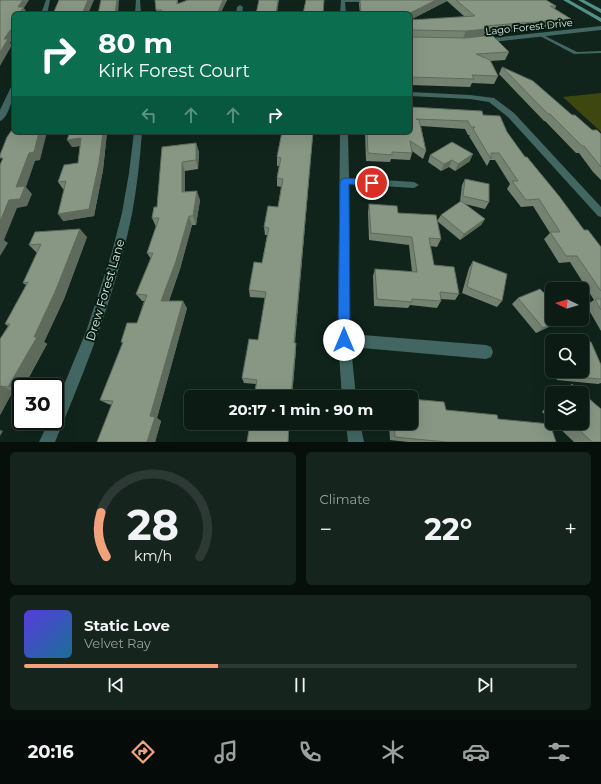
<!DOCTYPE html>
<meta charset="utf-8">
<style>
body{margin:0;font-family:Montserrat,sans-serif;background:#15241d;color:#f1f3f6;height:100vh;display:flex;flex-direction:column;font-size:15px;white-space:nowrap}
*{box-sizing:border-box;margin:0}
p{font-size:13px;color:#9aa1a0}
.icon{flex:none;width:22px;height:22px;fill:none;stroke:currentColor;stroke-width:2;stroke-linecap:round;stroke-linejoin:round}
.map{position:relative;height:442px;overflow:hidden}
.side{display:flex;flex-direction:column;gap:10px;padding:10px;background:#070f0b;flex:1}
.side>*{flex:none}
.banner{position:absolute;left:12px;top:12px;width:400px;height:122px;border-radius:6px;box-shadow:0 4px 16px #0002,0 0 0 1px #2c3934;background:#0b6e4f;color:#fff;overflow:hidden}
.needle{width:26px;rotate:275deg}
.fabs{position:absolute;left:545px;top:282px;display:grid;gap:8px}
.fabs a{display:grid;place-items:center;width:44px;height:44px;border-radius:6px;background:#0c1b14;box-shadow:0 4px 16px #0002,0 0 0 1px #2c3934;font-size:20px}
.speed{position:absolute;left:12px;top:378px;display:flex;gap:8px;font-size:20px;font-weight:700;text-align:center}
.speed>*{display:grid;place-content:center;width:52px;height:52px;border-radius:50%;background:#0c1b14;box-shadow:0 4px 16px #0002,0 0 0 1px #2c3934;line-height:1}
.speed .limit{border:2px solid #111;border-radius:6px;background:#fff;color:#111}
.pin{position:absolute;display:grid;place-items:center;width:34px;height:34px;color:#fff;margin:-17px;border:2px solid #fff;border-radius:50%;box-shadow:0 1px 4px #0007}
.me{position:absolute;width:44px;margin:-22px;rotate:0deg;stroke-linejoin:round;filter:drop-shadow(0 0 3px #0008)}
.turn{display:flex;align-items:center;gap:14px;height:84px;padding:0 20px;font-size:18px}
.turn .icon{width:52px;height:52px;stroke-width:2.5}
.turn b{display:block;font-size:28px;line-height:34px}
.lanes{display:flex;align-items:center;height:38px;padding:0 20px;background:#0003;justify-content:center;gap:20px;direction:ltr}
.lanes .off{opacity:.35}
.big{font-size:30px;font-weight:700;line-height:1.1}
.side .card{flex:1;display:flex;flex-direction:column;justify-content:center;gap:6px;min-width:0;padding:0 14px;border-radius:6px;background:#15241d}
.side .dial{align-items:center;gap:0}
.dial svg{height:104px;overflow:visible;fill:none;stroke:#2c3934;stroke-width:7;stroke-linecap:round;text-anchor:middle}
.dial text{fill:#f1f3f6;stroke:none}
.song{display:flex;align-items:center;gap:12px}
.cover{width:48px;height:48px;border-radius:6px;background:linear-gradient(135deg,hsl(250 70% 55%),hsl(200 70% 35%))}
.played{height:4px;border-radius:2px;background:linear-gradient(90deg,#f1a27b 35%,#2c3934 35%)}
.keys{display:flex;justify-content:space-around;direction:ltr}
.heat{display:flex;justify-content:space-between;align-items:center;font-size:22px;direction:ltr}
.side .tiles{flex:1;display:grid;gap:10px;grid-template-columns:1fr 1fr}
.card:last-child{grid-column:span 2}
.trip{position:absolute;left:184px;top:390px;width:234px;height:40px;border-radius:6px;background:#0c1b14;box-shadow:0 4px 16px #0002,0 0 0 1px #2c3934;font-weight:700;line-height:40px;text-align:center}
.menu{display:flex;height:64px;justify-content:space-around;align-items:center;background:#050b08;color:#9aa1a0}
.menu .icon{width:28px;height:28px}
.menu .current{color:#f1a27b}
.menu b{font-size:18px;color:#f1f3f6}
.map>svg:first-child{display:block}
.forest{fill:#3f4710}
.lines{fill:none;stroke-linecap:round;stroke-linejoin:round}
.service{fill:#426763;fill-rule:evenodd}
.minor{fill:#426763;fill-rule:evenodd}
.secondary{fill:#52908a;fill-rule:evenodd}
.wall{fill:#748272}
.shaded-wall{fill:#5e6a5c}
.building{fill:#879784;stroke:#5e6a5c}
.route{fill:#1a73e8;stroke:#114b97}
.labels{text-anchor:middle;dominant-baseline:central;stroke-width:4;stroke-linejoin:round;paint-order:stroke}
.far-street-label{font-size:10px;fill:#dbe7e1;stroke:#061b12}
.street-label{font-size:12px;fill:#dbe7e1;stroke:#061b12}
</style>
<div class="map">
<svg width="601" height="442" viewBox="0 0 601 442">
<rect width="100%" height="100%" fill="#10241b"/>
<path class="forest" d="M601,93V132L563,97Z"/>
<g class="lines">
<path class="service" d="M541,34L577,52L601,51V53L574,54L540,36V34Z"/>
<path class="minor" d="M46,0H50L47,14H41Z
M136,0H140L141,14H135Z
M341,0H375V1L373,2H345L346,14H340Z
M240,5L243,7L242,14H236L237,7Z
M601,26V30L484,43L481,41L484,39Z
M14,85C14,94 9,118 0,121V110L11,87Z
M410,92L470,95L494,98L514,113L601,207V217L598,216L508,117L489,102L470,99L410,96Z
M134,132H142C140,159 137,187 132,214C116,293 86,368 55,442H39L49,421H55V407L87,329L112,252L122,213L129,173Z
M340,132H348L349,178L414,182L419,185L414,188L349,184L350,334L486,345L491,347L493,352L491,357L486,359L351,347L356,397H342L338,340Z
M346,423H360L364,442H348Z"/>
<path class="secondary" d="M563,0H569L601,18V22Z
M578,0H584L601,9V13Z"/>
</g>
<path class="wall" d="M155,0H178V4L188,0H227L220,14H157L156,10Z
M360,0H546L556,6L555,9L571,19L567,27L484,34L483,36L509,52L505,60L490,61L498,76L494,84L472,83L470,87L410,85V20L465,17L447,1L410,20V14H360L359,4Z
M502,67L572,115L592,130L601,134V180L593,172L579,153H576L545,121H544L499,74Z
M410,107L483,115L507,132L525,157L584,230L601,247V331L586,305L594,300L570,262L559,263L544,239L550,233L533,206L521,207L507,189L510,184L495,160H490L487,166L469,136L470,135H468L465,129L421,126L426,151L423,159L412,151V153L410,160L391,159L390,162L366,161L365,132H410Z
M70,132H107L103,170L94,216L63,221L64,189H63L58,182L78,163L80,146L72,147Z
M282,132H313L295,343H296V349L292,397H254L256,384L244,383L242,378L258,340L265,298L250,297L249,290L262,263L267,235H265L264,227L278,207L281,187L277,186V178L279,166H277V157Z
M196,143L199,152L198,169L185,171V192L200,200L196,225H192L180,269L169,301L187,308L157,418L161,421L155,442H97L112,405L108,404L100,400L123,344L121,342L137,323L144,301H142L136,294L151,259L147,253L156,227L152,218L157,207L162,147Z
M430,155L470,161L455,171L449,167L441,171L428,162Z
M465,179L489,202L485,209L465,204L485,219L481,225L460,240L437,221L441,215L460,202L462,185Z
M369,204L398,213L441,239L437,247L430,246L434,265L459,294L455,300L441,299V301L437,308L410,305L408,308L374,306L373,276L375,269L412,272L409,245L369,240L368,212Z
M87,237L64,299L44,342L47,344L21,392L13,391L0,415V339L8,326L5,324L26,285L23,283L37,253L29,245Z
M473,261L502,301L497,307L462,293L469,268Z
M518,298L559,322L536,333L512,304Z
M552,338L591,342L601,365V383L598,384L557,380L554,371H582V341H552V365L544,343Z
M572,384L565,393H557L560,390Z
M552,399V421L542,412Z
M446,410L498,419L556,442H408L390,440L389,423H411Z
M554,423H582L601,442H574Z"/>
<path class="shaded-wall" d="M23,0H29L24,8L27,13L26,14H18V7Z
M88,0H94L88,14H82Z
M117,0H119L118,14H115Z
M223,0H227L220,14H217Z
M278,0H279L277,14H276Z
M436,0H447V1L410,20V14H408Z
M14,19V36L10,43L12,45L0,66V52L4,39L11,23Z
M486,29L483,36L463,38L466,31Z
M39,132H47L40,160L35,161L26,187L32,194L27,206L17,208L4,240L8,243L0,256V222L29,153Z
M103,132H107L103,170L94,216L63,221L58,214Z
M313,132L294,348V343Z
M81,138L85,145L72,147L67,140Z
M196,143L199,152L198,169L196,160Z
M473,154L470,161L455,171L458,164Z
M452,160L449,167L441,171L444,164Z
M182,162L185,171V201L182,192Z
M197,191L200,200L196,225L193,216Z
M189,216L192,225L180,269L166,308L161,301Z
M485,219L481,225L460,240L464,234Z
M80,229L87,237L64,299L44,342L47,344L23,387H21V392L8,387L34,337Z
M183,301L187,308L157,418L161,421L155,442H147L150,416Z
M562,319H564L559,322L536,333L543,328Z
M296,343V349L292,397H291Z
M1,386L13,391L0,415V387Z
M289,423H290L288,442Z
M0,430L3,431L0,436Z"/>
<path class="building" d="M0,0H23L18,7H24L18,14H14V19L11,23H14V25L4,39H8L0,52Z
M59,0H88L82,14H53Z
M101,0H117L115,14H98Z
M155,0H177V4L188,0H223L217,14H159L162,10H156Z
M259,0H278L276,14H256Z
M306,0H324L323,14H303Z
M360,0H436L408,14H361Z
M456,0H546L556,6H550L571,19L484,26L486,29L466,31L411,30L412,37L466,38L492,35L509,52L476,54L490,60L498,76L472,75L474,79L410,77V20L475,16Z
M502,67L533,81L572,115H575L592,130H597L601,134V167L584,146H582L550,114H548Z
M410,107L482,111L483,115L500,116L507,132L525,157H527L559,196L584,230H588L601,247V291L577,256H566L550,232H560L539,199L526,200L512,181H518L499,153H491V159L473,129L475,127H471L468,121L416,119L419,120L426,151L410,141L412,153L392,152V155L368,153L367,132H410Z
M14,127V132H39L34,152L29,153L16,187L25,186L20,199L9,200L0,222V165L3,158H0V155L7,137Z
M70,132H103L99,163L89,209L58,214L66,181L58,182L64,165L78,163L81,138L67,140Z
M282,132H313L294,343H296L291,397H254L257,380L242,378L249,339L258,340L266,292L249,290L254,262L262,263L269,228L264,227L268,206L278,207L283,179L277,178L281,158L277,157Z
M452,142L473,154L458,164L452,160L444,164L430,155Z
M196,143V160L182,162V192L197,191L193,216H189L176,261L161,301H183L150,416L155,417L147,442H97L113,401L100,400L123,342H121L127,323H137L147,295L136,294L153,253H147L159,218H152L154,207H157L162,147Z
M465,179L489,184V202L463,196Z
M461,201L485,219L464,234L441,215Z
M369,204L397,206L398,213L436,215L441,239L429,238L434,265L454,267L459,294L440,292L441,301L412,299V302L377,299L375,269L417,272L412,237L371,233Z
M80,229L55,292L34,337H37L8,387L1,386L0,387V339L10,324H5L28,282L23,283L41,244L29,245L35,232Z
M473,261L507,274L502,301L467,287Z
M540,289L552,301V319H562L543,328L518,298Z
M595,299H601V310Z
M552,338L591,342L601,365V379L566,376L564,371H582V341H553Z
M572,384L601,409V442H592L572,423H582V393H565Z
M411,399L444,402L446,410L497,415L498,419L550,424L556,442H446L395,437L394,423H411Z
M250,423H289L288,442H247Z"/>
<path class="route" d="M344,178L372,180L376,183L372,186L349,184L350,340L348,344L344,346L340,344L338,340L340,181Z"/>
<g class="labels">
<g class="far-street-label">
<text transform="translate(529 27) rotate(-6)">Lago Forest Drive</text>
</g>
<g class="street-label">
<text transform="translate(105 290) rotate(-73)">Drew Forest Lane</text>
</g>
</g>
</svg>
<div class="fabs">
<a><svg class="needle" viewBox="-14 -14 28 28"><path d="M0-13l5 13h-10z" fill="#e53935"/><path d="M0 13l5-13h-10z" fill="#9aa1a0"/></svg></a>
<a><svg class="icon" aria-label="search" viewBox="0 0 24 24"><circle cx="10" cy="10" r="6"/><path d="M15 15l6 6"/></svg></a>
<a><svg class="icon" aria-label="layers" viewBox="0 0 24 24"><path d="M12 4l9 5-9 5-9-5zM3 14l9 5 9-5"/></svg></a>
</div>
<div class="speed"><div class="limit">30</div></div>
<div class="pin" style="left:372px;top:183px;background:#d93025"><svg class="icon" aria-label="arrive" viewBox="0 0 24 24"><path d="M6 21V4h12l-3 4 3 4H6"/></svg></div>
<svg class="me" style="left:344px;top:340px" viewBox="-20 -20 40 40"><circle r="19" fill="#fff"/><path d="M0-13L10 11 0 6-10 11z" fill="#1a73e8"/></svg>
<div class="trip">20:17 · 1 min · 90 m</div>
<div class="banner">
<div class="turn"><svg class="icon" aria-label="right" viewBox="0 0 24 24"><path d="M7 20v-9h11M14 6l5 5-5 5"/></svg><div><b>80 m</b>Kirk Forest Court</div></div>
<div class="lanes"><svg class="icon off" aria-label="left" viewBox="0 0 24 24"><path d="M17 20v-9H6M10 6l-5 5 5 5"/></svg><svg class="icon off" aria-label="ahead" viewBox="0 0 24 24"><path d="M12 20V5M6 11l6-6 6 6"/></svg><svg class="icon off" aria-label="ahead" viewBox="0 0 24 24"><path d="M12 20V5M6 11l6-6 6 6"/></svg><svg class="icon" aria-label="right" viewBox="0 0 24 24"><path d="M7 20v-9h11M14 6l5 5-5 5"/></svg></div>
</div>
</div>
<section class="side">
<div class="tiles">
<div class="card dial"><svg viewBox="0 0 100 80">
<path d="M14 69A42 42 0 1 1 86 69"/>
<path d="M14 69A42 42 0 0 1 10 35" stroke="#f1a27b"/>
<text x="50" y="56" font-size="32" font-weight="700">28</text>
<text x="50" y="72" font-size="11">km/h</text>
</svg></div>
<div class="card"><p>Climate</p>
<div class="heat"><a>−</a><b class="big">22°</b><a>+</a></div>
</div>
<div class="card">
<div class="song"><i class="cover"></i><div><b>Static Love</b><p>Velvet Ray</p></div></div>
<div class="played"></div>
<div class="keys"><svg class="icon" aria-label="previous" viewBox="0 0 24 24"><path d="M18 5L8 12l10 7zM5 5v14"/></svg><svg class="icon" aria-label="pause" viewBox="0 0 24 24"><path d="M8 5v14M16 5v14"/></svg><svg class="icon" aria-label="next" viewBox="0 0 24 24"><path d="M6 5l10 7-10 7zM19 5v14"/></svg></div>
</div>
</div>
</section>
<nav class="menu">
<b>20:16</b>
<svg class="icon current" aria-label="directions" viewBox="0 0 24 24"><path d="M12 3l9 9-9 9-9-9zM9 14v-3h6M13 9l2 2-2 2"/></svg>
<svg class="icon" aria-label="music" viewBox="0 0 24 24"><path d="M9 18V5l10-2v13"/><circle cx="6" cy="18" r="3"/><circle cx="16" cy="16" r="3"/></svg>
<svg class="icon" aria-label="phone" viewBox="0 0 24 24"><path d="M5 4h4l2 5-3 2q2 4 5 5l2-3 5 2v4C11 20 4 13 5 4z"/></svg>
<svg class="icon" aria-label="climate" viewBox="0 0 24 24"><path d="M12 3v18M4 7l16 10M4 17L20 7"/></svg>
<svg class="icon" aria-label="car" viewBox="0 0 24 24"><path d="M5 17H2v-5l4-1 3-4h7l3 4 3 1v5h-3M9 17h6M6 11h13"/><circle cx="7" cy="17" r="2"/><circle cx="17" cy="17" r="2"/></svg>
<svg class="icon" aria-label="filters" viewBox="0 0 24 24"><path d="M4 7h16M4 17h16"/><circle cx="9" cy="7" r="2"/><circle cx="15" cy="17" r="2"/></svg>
</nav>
